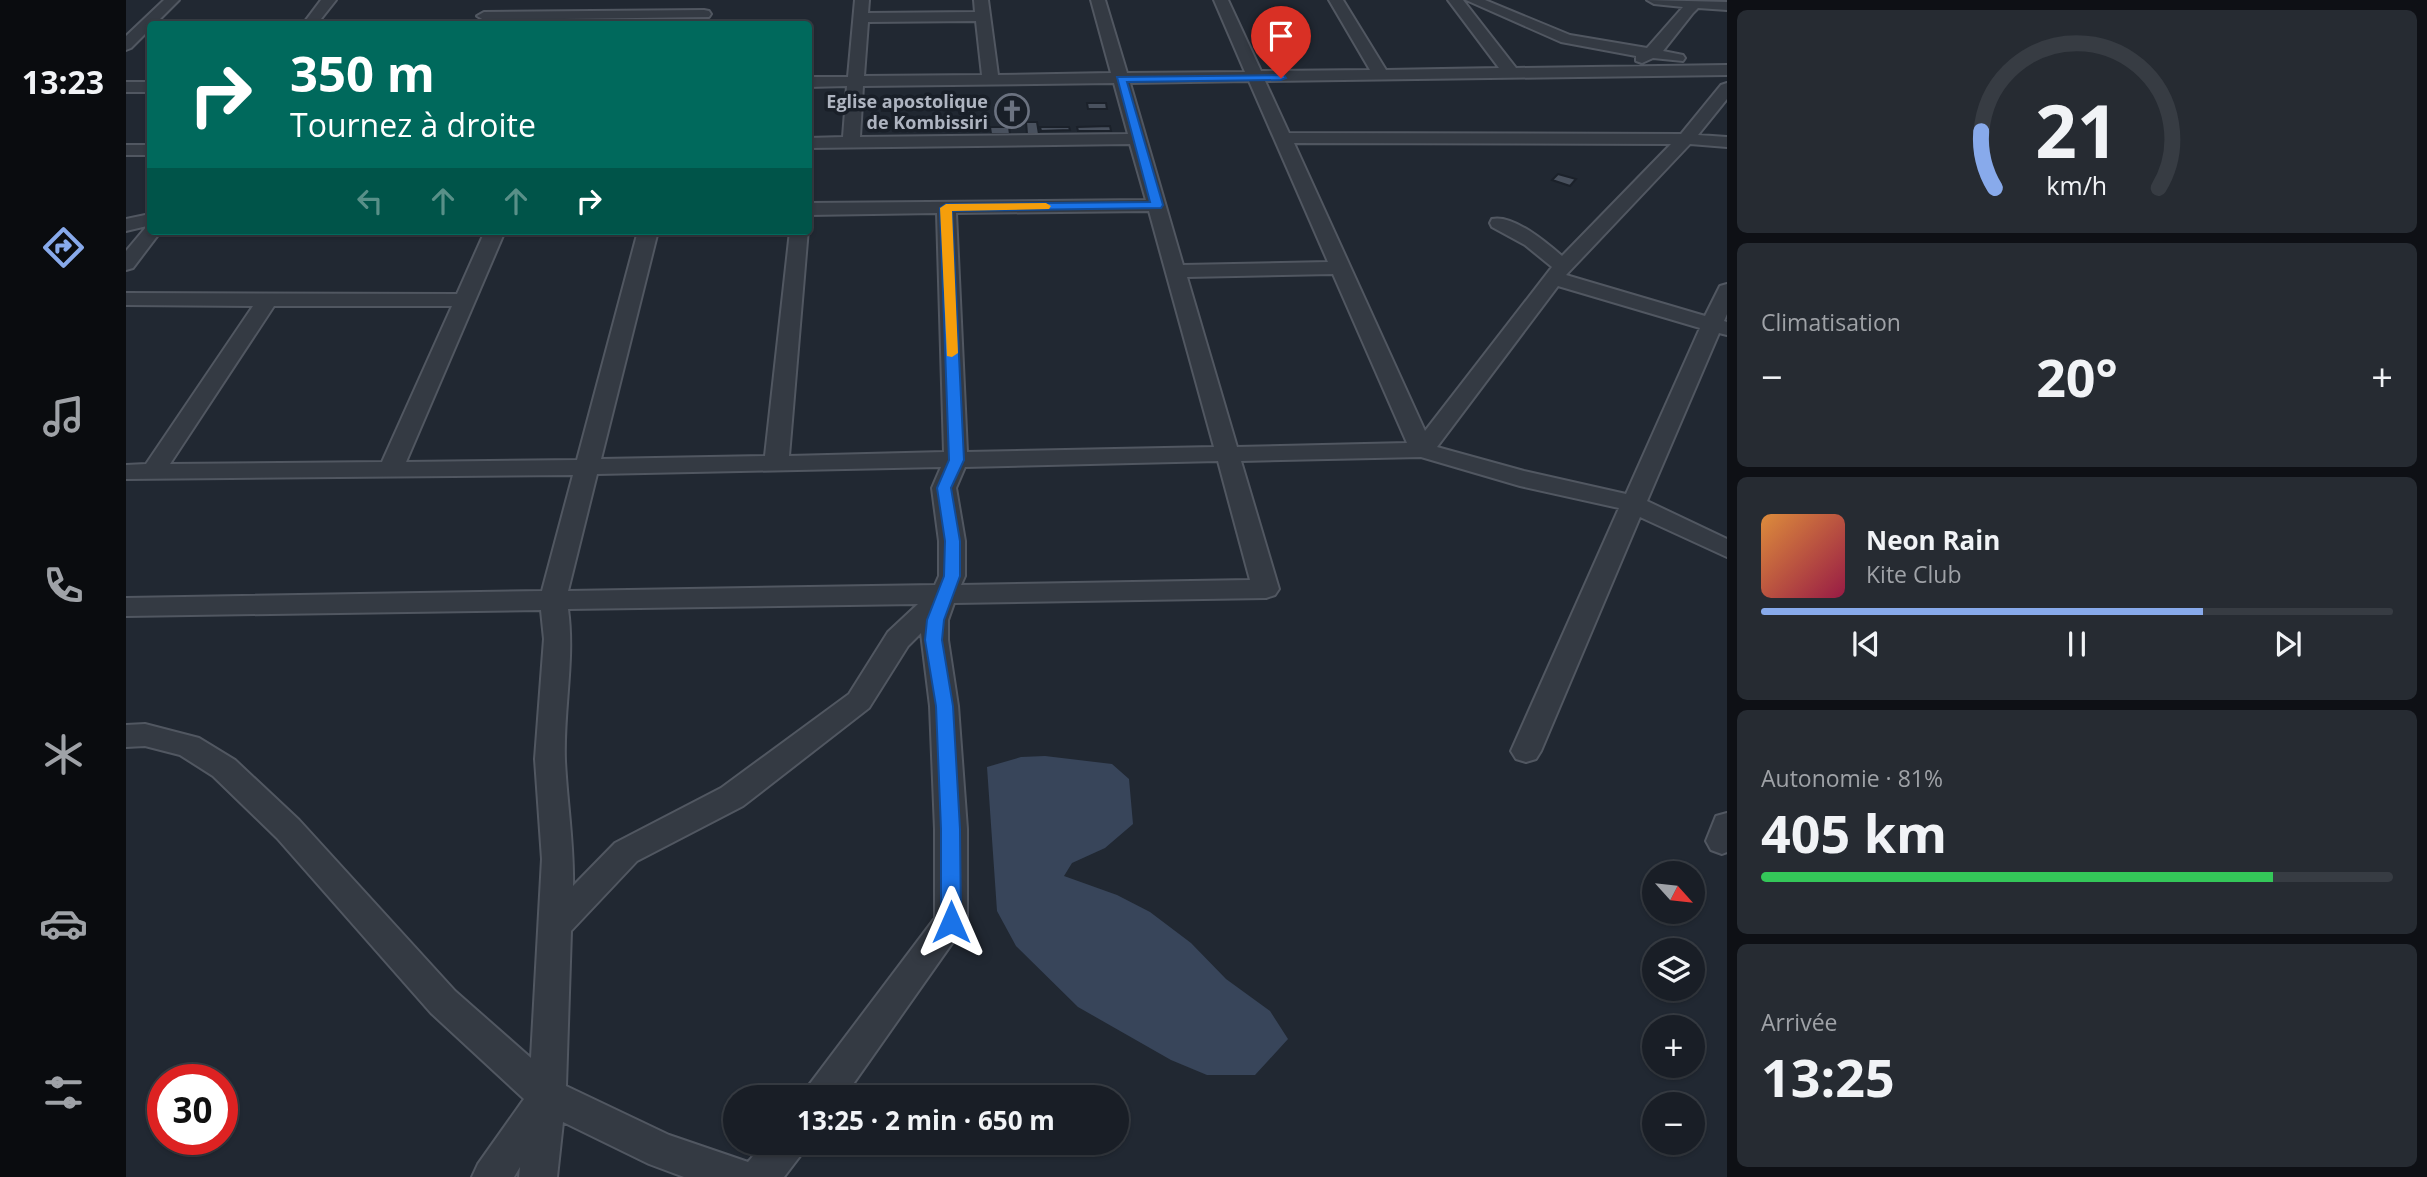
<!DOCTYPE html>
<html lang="fr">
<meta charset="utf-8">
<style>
body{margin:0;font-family:"Open Sans",sans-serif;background:#262b32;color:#f1f3f6;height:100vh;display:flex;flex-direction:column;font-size:26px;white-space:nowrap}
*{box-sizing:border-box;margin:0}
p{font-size:23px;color:#9fa2a7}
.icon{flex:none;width:38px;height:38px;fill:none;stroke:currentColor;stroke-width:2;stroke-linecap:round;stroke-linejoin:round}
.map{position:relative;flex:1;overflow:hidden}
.panel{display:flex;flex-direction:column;gap:10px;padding:10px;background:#0e1015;width:700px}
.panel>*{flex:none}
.hud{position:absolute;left:21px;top:21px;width:665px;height:214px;border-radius:7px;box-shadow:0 2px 5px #0004,0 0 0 2px #373c43;background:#00695c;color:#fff;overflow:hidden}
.needle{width:46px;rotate:117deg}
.buttons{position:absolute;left:1516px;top:861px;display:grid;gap:14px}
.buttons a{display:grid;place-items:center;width:63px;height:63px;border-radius:50%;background:#191e26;box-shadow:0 2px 5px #0004,0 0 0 2px #373c43;font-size:35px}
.speed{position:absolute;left:21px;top:1064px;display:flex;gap:14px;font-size:35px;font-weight:700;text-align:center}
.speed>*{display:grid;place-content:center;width:91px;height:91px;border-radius:50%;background:#191e26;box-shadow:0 2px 5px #0004,0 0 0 2px #373c43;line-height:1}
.speed .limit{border:10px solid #d22;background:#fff;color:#111}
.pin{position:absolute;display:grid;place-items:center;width:60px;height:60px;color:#fff;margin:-72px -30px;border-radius:50% 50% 50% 0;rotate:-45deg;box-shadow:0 0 7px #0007}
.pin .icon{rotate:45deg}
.me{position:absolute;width:77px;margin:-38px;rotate:0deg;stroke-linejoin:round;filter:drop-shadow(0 0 5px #0008)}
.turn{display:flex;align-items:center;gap:24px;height:147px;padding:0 28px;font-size:32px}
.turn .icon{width:91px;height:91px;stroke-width:2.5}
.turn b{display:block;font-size:49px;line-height:60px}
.lanes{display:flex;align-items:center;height:66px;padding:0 28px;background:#0003;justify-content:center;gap:35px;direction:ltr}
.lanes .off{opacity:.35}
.big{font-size:52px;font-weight:700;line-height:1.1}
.panel .widget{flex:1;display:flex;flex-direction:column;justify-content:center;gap:10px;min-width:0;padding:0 24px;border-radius:10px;background:#262b32}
.panel .dial{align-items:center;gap:0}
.dial svg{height:182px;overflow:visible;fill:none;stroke:#373c43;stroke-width:7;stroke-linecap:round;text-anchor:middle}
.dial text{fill:#f1f3f6;stroke:none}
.song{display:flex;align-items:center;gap:21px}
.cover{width:84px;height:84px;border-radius:10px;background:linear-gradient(135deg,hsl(30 70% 55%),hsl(340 70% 35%))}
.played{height:7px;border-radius:4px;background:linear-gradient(90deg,#88aaeb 70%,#373c43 70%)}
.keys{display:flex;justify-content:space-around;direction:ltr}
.heat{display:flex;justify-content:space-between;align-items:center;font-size:38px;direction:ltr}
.charge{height:10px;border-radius:5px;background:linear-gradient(90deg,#34c759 81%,#373c43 0)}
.trip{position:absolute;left:597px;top:1085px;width:406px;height:70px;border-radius:35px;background:#191e26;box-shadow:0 2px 5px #0004,0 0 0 2px #373c43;font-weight:700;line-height:70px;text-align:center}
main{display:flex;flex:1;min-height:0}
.menu{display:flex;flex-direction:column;width:126px;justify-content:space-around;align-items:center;background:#0a0c0f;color:#9fa2a7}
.menu .icon{width:49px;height:49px}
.menu .on{color:#88aaeb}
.menu b{font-size:32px;color:#f1f3f6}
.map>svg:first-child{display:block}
.water{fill:#38455a}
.building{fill:#49515e;stroke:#1b212a;stroke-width:2}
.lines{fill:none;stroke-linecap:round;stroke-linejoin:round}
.street-casing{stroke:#515761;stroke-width:4}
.street{fill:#343a43;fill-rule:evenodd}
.route{fill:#1a73e8;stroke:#114b97;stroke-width:2}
.slow{fill:#f59e0b}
.labels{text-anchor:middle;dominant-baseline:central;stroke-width:7;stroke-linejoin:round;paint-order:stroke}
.far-poi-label{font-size:18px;font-weight:bold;fill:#aeb4c0;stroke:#191f28;text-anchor:end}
</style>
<main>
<nav class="menu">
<b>13:23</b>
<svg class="icon on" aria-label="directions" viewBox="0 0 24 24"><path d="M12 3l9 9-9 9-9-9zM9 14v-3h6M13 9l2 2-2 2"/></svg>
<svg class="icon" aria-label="music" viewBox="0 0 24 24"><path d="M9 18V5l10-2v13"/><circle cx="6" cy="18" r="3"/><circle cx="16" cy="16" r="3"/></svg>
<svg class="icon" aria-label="phone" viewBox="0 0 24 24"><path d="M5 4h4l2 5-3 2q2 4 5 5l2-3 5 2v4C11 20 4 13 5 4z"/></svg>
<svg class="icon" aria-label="climate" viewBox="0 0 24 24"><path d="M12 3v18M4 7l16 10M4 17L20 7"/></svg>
<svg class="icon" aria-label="car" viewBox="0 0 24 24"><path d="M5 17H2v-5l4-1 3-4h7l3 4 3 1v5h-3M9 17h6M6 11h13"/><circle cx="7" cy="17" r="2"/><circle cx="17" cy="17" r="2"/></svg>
<svg class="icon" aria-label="filters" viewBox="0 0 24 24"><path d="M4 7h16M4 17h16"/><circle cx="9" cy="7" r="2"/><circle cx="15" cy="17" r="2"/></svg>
</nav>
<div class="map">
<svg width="1601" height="1177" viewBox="0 0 1601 1177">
<rect width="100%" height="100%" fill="#212832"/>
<path class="water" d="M919,756L986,764L1003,779L1007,824L979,848L946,863L938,876L991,895L1024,912L1065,943L1100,979L1144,1011L1162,1039L1129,1075H1081L1045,1060L952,1007L890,946L871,911L861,767L895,757Z"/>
<path class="building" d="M756,99H767L766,111H756Z
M961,103H980L981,109H962Z
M900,122H911L913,134H901Z
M984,126L985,131H952L951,127Z
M864,127H883L884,134H865Z
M914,127H943L944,130L915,131Z
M1432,174L1450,179L1444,186L1426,180Z"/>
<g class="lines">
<g class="street-casing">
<path id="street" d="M38,0H53L29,24H24V29L5,48L0,50V36Z
M195,0H210L191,24H177Z
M729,0H743L742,13L849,12L848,0H862L872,75L985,73L965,0H979L1001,73L1119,72L1088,0H1102L1135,71L1244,70L1203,0H1217L1260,70L1373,68L1322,0H1337L1390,68L1601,65V75L1139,81L1163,133L1555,134L1595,85L1601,83V99L1572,135L1601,137V147L1564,144L1440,275L1579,316L1594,286L1601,284V314L1598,321L1601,322V335L1593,333L1521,501L1601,539V557L1514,517L1415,751L1410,759L1400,762L1390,759L1385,751L1493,508L1394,486L1295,457L1115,461L1153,589L1149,595L1140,598L828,603L822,620V640L832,706L841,829V922L718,1097H678L683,1085L809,918V829L804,706L795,633L782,646L743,708L617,806L511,861L445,931L440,1086L543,1135L622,1162L638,1143H680L674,1156L658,1177H558L523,1164L437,1122L431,1177H393L394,1167L388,1177H346L352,1164L398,1099L305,1013L151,838L87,776L54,755L19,746L0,747V725L19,724L73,738L109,760L173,820L329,991L405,1058L416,859L409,759L418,639L415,610L0,616V598L416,591L447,475L0,479V465L20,464L127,306L0,305V293L331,294L359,231H379L280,462L451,460L512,231H532L475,459L639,456L664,231L682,229L663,456L818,452L811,213L682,215V203L1020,200L1004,144L682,148V138L717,137L721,86L682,87V77H722ZM850,21L856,75L738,76L742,22ZM1123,81L1202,262L1057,265L1004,83ZM988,83L1002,134L734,137L737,86ZM1168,143L1545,144L1436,256C1421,243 1387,214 1366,219L1364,223L1366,227L1399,245L1426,267L1299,431ZM1023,211L1088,447L841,452L830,213ZM1207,274L1281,443L1111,447L1061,277ZM1432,286L1574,328L1500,494L1398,471L1311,447ZM148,306H326L256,462L44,464ZM1092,461L1124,580L835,585L839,576V541L830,488L839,467ZM815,467L806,488L813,541V576L809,585L442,591L471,474ZM792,604L762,632L723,694L595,788L489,843L447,886C448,844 441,803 439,761C437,710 449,660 442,609Z
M1340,0H1359L1444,35L1521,48L1557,7L1528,4L1521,0L1601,2V10L1572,8L1567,13L1537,51L1557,55L1559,58L1557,61L1527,58L1516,63L1510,61V56L1435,42Z
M578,10L583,11L585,14L583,17L358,20L351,16L358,12Z
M0,82H24V92H0Z
M0,145H24V155H0Z
M24,214V231H35L7,268L0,270V251L21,226L0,231V219Z
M1601,813V852L1596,854L1585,850L1580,841L1590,816Z"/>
</g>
<use href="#street" class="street"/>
</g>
<path class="route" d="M1158,75L1160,78L1155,80L1001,82L1037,205L1035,208L826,211L838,460L825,488L834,541V576L818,620L816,640L827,706L834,829L835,922L832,928L825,931L818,928L815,922V829L810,706L799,640L801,620L818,576L819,541L811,488L823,460L814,208L820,204L1024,202L991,77Z"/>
<path class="slow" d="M920,203L925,206L923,209L826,211L832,353L826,357L821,356L814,208L820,204Z"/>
<defs>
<g id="church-ring" transform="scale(1.75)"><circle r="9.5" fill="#191f28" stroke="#6b7280" stroke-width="1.5"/><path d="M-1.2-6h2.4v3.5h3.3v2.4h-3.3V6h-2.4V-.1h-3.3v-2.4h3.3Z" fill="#6b7280"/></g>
</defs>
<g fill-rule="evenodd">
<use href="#church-ring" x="886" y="111"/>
</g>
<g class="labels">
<g class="far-poi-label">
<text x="862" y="101">Eglise apostolique<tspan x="862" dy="21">de Kombissiri</tspan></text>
</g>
</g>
</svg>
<div class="buttons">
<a><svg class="needle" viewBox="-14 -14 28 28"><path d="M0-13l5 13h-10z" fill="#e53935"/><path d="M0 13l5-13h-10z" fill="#9fa2a7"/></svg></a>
<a><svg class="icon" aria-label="layers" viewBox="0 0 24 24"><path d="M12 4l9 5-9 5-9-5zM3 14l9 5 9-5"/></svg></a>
<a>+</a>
<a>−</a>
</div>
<div class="speed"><div class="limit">30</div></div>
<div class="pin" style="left:1155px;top:78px;background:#d93025"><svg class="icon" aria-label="arrive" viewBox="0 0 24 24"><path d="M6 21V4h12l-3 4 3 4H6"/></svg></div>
<svg class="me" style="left:825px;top:922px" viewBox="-20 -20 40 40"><path d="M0-17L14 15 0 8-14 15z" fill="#1a73e8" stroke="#fff" stroke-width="4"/></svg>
<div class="trip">13:25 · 2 min · 650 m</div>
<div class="hud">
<div class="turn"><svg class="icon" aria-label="right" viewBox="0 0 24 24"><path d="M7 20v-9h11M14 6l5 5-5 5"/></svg><div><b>350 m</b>Tournez à droite</div></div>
<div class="lanes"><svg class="icon off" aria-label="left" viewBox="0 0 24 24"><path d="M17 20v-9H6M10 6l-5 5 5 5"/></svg><svg class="icon off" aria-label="ahead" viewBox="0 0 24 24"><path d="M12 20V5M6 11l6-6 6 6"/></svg><svg class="icon off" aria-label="ahead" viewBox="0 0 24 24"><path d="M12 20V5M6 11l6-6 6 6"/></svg><svg class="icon" aria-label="right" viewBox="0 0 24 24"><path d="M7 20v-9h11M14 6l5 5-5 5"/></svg></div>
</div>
</div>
<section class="panel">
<div class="widget dial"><svg viewBox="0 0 100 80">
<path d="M14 69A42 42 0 1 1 86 69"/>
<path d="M14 69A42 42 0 0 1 8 44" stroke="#88aaeb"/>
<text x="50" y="56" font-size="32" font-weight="700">21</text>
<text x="50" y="72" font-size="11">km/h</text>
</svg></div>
<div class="widget"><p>Climatisation</p>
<div class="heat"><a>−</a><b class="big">20°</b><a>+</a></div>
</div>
<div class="widget">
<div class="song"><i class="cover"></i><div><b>Neon Rain</b><p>Kite Club</p></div></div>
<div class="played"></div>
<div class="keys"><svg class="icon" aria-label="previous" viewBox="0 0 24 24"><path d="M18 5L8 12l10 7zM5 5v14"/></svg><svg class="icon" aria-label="pause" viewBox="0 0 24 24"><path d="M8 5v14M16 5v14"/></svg><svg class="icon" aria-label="next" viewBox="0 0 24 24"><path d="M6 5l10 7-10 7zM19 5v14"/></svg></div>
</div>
<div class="widget"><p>Autonomie · 81%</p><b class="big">405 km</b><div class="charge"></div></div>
<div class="widget"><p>Arrivée</p><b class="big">13:25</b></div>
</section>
</main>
